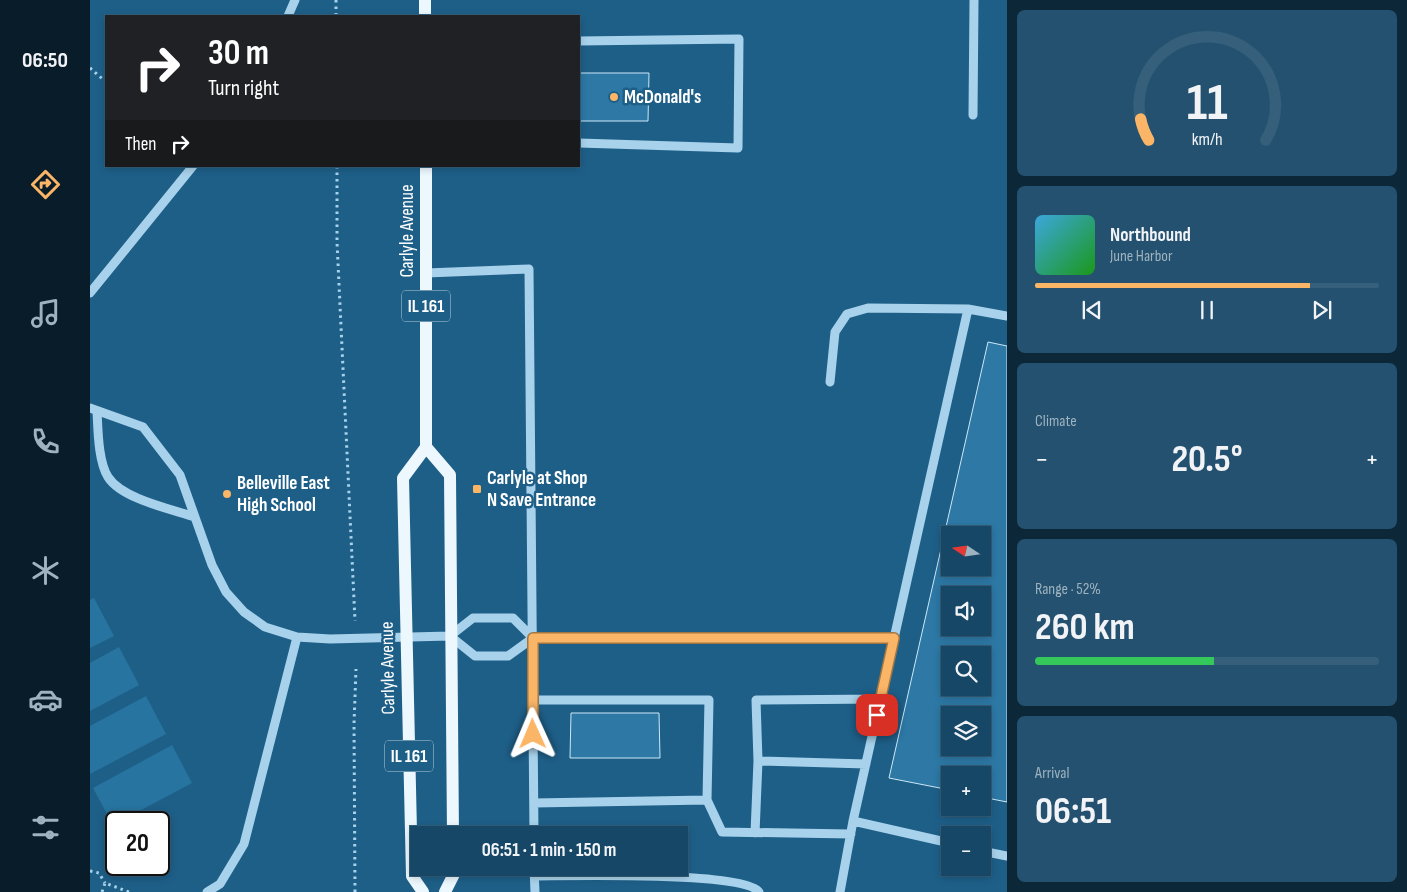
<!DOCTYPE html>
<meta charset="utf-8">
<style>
body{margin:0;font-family:"Sofia Sans Condensed",sans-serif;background:#23516f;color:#f1f3f6;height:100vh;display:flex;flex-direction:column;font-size:19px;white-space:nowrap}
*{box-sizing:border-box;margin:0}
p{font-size:16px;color:#9eb2bf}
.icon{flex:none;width:28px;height:28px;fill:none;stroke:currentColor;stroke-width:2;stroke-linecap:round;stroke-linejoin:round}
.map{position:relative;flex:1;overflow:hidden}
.details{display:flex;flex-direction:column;gap:10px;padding:10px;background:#0c2738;width:400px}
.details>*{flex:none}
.top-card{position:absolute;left:15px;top:15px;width:475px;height:152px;border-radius:0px;box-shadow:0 2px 8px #0003,0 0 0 1px #355f7a;background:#202124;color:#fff;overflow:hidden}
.needle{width:32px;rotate:283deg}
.tools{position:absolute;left:851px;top:526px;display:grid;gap:10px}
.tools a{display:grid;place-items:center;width:50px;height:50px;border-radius:0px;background:#164766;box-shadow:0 2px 8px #0003,0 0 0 1px #355f7a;font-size:25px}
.speed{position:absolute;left:15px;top:811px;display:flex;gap:10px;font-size:25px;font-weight:700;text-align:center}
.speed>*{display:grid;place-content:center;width:65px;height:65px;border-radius:50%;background:#164766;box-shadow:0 2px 8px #0003,0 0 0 1px #355f7a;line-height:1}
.speed .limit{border:2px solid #111;border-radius:8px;background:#fff;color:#111}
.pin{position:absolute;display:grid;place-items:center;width:42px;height:42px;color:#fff;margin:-21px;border-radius:10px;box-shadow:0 2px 8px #0006}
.me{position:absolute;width:55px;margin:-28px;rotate:359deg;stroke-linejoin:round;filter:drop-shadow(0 0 4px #0008)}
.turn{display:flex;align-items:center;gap:18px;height:105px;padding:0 20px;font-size:22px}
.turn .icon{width:65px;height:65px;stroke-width:2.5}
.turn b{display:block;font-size:35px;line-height:42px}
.then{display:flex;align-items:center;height:48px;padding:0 20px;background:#0003;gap:10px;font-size:19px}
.big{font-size:38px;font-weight:700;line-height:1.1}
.details .tile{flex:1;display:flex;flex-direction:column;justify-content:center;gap:8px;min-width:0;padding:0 18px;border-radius:8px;background:#23516f}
.details .dial{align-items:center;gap:0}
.dial svg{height:130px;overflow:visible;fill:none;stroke:#355f7a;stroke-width:7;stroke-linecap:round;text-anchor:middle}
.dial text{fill:#f1f3f6;stroke:none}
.song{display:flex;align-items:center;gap:15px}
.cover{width:60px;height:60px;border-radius:8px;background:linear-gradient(135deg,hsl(200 70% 55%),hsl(120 70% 35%))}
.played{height:5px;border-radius:2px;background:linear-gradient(90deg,#fab567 80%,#355f7a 80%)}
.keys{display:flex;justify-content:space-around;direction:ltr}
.heat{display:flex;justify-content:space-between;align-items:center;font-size:28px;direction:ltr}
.charge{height:8px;border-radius:4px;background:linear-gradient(90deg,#34c759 52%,#355f7a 0)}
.trip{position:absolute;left:320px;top:826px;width:278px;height:50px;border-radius:0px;background:#164766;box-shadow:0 2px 8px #0003,0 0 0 1px #355f7a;font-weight:700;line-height:50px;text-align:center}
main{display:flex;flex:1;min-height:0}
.dock{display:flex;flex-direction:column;width:90px;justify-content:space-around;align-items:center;background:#091c29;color:#9eb2bf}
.dock .icon{width:35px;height:35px}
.dock .active{color:#fab567}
.dock b{font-size:22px;color:#f1f3f6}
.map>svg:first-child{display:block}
.green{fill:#2774a0}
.building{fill:#2d78a5;stroke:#cde8f8;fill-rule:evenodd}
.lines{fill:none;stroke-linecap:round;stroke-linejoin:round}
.path{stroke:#a8d2eb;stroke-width:3;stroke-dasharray:2.5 4;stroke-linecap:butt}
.minor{stroke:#a8d2eb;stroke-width:9}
.major{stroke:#ecf7fe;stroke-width:12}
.route-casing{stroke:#a27643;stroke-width:12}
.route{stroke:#fab567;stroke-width:9}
.poi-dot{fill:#fab567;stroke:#1e5f88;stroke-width:2}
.labels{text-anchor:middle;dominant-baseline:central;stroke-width:5;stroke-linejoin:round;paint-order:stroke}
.shield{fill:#1e5f88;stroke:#bccfdb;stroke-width:1}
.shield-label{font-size:18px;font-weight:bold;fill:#fff}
.poi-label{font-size:19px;font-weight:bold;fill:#fff;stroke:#1e5f88;text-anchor:start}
.street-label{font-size:19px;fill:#fff;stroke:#1e5f88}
</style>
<main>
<nav class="dock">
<b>06:50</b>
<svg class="icon active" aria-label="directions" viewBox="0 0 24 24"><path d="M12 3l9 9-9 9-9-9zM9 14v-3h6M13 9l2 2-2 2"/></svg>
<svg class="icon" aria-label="music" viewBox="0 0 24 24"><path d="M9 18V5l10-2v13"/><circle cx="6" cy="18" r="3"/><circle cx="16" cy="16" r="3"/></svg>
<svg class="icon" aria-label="phone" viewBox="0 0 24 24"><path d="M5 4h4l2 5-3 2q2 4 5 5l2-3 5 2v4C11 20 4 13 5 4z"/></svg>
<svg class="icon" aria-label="climate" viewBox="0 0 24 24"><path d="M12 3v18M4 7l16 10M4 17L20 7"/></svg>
<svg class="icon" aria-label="car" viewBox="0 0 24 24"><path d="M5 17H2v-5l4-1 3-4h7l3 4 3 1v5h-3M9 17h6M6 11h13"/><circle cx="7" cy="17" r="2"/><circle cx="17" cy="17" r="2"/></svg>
<svg class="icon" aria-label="filters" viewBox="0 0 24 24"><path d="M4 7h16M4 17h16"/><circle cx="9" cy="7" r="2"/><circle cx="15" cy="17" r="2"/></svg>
</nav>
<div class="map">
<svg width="917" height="892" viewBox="0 0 917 892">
<rect width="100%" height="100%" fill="#1e5f88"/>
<path class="green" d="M4,598L24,636L0,648V600Z
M29,647L49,685L0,711V663Z
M56,696L76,734L0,774V726Z
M82,745L102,783L23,825L3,788Z"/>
<path class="building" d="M489,73H559L558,121H489Z
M898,342L917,346V802L892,797V775H860V790L799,778ZM860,535H892V568H860ZM860,595H892V628H860ZM860,655H892V688H860ZM860,715H892V748H860Z
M481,713H569L570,758H480Z"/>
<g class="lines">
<path class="path" d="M246,0V16
M0,68L16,82
M247,166V242L265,621
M0,871L9,873L15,883
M12,892L15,883L39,892
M265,892L264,724L266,669"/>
<path class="minor" d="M198,16L205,0
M489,41L649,39L648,148L489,143
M883,115L884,0
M336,273L439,269L444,835
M0,293L103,166
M740,382L745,332L757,314L778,308L878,309
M0,408L53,427L90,475L122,565L136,592L154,612L175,627L207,637L240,639L360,636L383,618H423L443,638
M7,411C8,429 8,461 18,477C32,499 81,509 105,517
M360,636L385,656H418L443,638H804
M443,700H619L617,800L444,803
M776,764L668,761L666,700L790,699
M617,800L632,832L761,834
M763,821L860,843
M665,833L668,761
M892,851L917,856
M444,868L445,892
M445,876C478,876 654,871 669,892
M117,892L130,884L154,844L207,637
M750,892L763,821L878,309L917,316"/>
<path class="major" d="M335,16V0
M336,447L360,475L363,835
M333,892L322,876L313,478L336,447V166
M355,892L364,874V868"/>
</g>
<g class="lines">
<g class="route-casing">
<path id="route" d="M443,734V638H804L787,715"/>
</g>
<use href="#route" class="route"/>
</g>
<g class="poi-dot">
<circle cx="524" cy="97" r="5"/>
<rect x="382" y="484" width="10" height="10" rx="2.5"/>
<circle cx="137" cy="494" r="5"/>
</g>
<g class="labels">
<g class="shield">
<rect x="312" y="290.5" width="48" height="31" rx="4"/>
<rect x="295" y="740.5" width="48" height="31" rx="4"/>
</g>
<g class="shield-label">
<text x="336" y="306">IL 161</text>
<text x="319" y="756">IL 161</text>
</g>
<g class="poi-label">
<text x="534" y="97">McDonald's</text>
<text x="397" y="478">Carlyle at Shop<tspan x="397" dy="22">N Save Entrance</tspan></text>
<text x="147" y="483">Belleville East<tspan x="147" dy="22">High School</tspan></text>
</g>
<g class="street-label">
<text transform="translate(317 231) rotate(-90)">Carlyle Avenue</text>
<text transform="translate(298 668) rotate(-91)">Carlyle Avenue</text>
</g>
</g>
</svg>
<div class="tools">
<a><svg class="needle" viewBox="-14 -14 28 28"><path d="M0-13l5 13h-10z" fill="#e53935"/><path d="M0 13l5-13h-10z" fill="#9eb2bf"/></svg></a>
<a><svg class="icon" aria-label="sound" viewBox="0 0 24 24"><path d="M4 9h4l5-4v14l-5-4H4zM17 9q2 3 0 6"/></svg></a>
<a><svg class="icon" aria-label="search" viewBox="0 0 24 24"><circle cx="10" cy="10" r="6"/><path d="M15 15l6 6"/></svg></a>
<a><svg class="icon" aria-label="layers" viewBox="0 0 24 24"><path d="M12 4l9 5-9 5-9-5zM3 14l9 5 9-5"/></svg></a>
<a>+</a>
<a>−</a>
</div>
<div class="speed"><div class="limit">20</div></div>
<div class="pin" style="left:787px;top:715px;background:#d93025"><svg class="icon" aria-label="arrive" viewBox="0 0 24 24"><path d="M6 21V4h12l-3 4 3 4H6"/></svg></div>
<svg class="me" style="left:443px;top:734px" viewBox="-20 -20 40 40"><path d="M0-17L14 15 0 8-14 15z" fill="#fab567" stroke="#fff" stroke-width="4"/></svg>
<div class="trip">06:51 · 1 min · 150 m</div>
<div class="top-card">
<div class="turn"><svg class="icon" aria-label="right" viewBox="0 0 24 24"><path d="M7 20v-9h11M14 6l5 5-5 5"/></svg><div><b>30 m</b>Turn right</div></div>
<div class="then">Then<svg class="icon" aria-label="right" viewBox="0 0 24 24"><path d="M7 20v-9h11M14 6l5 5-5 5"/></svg></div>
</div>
</div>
<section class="details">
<div class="tile dial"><svg viewBox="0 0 100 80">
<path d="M14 69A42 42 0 1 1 86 69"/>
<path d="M14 69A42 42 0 0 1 9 56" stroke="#fab567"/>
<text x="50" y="56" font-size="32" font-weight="700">11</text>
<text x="50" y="72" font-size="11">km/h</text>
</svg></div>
<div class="tile">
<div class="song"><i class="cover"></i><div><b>Northbound</b><p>June Harbor</p></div></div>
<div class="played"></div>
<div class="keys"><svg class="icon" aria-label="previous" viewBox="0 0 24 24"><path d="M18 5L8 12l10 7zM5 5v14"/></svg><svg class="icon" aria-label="pause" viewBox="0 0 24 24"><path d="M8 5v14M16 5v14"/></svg><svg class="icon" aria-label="next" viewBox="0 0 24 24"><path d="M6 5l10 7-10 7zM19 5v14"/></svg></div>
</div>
<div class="tile"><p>Climate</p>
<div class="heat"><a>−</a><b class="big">20.5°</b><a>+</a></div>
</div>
<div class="tile"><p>Range · 52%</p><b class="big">260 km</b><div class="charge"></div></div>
<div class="tile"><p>Arrival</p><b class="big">06:51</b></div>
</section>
</main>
